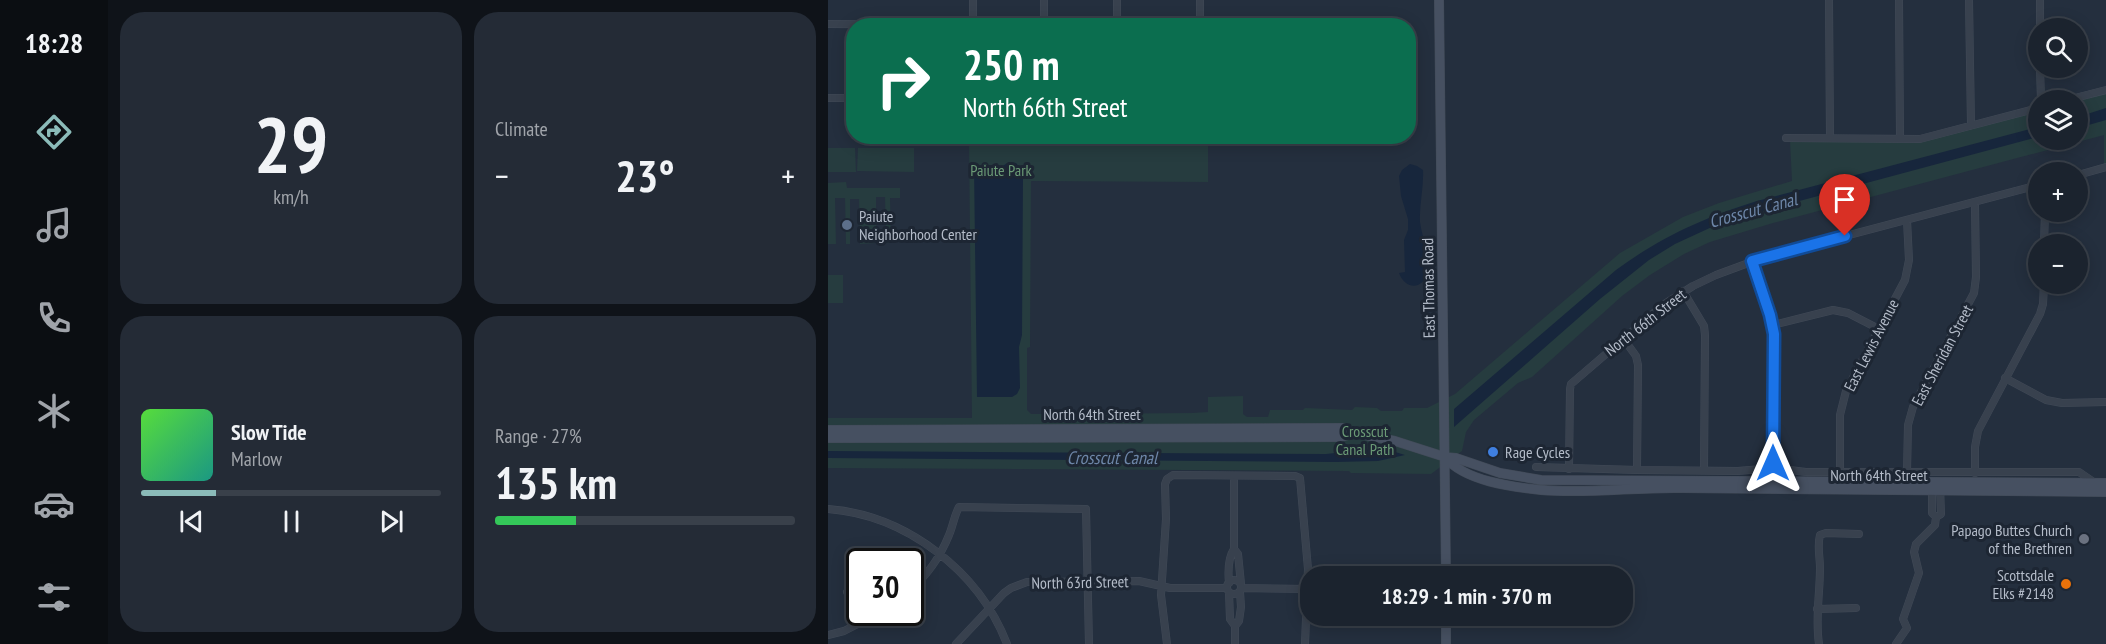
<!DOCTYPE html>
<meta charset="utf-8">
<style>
body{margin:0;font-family:"PT Sans Narrow",sans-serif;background:#242b36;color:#f1f3f6;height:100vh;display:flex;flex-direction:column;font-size:22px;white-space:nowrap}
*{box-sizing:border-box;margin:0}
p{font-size:20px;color:#a0a4aa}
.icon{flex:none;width:33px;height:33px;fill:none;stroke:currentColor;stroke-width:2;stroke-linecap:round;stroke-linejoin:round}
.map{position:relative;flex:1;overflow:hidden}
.drawer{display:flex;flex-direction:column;gap:12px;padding:12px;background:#0f1319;width:720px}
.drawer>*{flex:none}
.guide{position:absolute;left:18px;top:18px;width:570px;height:126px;border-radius:24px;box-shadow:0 3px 15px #0003,0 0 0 2px #39404a;background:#0b6e4f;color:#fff;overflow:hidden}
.controls{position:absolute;left:1200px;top:18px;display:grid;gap:12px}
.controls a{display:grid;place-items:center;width:60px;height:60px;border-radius:50%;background:#1b232e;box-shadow:0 3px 15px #0003,0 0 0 2px #39404a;font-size:30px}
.speed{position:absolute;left:18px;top:548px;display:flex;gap:12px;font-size:30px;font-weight:700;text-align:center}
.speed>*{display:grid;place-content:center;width:78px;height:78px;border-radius:50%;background:#1b232e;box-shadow:0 3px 15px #0003,0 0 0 2px #39404a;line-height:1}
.speed .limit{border:3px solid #111;border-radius:9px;background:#fff;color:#111}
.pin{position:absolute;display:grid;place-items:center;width:51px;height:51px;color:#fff;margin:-62px -26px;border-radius:50% 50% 50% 0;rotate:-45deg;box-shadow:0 0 6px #0007}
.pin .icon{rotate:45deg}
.me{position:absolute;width:66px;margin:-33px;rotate:0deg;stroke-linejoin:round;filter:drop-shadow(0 0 4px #0008)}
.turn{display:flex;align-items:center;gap:21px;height:126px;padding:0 18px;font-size:27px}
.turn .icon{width:78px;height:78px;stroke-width:2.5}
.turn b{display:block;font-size:42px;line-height:51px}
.big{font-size:45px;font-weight:600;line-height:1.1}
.drawer .card{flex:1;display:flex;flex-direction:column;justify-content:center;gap:9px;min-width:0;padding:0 21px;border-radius:24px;background:#242b36}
.drawer .dial{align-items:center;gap:0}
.dial b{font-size:78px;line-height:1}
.song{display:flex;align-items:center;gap:18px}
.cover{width:72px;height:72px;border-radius:9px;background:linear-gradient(135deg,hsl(110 70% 55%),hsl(170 70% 35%))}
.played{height:6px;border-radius:3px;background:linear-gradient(90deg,#8bbbb9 25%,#39404a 25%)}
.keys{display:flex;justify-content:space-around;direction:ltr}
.heat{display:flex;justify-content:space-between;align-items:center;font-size:33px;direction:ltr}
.charge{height:9px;border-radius:4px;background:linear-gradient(90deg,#34c759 27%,#39404a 0)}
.drawer .tiles{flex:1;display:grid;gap:12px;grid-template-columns:repeat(2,1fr)}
.trip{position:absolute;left:472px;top:566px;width:333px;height:60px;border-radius:24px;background:#1b232e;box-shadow:0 3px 15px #0003,0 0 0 2px #39404a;font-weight:600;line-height:60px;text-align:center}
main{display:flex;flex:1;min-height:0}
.dock{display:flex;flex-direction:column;width:108px;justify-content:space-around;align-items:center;background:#0b0e12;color:#a0a4aa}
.dock .icon{width:42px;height:42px}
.dock .selected{color:#8bbbb9}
.dock b{font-size:27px;color:#f1f3f6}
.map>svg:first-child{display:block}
.green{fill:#263c3f}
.water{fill:#17263c}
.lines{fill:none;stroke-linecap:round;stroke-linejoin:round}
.street-casing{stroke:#414a57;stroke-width:8}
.secondary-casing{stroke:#414a57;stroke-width:10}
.street{stroke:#38414e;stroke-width:7}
.secondary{stroke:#465061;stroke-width:9}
.route-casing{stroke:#114b97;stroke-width:15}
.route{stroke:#1a73e8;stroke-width:10}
.service-dot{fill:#5c6f8a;stroke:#1d2633;stroke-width:2}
.shop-dot{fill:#3f7fe0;stroke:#1d2633;stroke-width:2}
.worship-dot{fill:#6b7280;stroke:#1d2633;stroke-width:2}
.food-dot{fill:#e8710a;stroke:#1d2633;stroke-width:2}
.labels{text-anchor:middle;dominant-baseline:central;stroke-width:6;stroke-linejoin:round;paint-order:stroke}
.park-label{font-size:16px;fill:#6b9a76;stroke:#1d2633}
.poi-label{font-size:16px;fill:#b4bcc9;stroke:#1d2633;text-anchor:start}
.street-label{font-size:16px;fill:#b4bcc9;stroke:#1d2633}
.water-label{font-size:18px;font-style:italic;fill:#6d86a8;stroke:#1d2633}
</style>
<main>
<nav class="dock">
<b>18:28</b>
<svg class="icon selected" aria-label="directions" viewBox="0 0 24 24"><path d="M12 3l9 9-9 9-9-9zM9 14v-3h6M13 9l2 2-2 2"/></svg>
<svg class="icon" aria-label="music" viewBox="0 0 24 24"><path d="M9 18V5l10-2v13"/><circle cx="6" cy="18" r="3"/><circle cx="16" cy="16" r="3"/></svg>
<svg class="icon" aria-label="phone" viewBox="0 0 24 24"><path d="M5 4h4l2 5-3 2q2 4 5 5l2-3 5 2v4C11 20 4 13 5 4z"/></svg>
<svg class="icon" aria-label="climate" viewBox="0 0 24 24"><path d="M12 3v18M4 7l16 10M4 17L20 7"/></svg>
<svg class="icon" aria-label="car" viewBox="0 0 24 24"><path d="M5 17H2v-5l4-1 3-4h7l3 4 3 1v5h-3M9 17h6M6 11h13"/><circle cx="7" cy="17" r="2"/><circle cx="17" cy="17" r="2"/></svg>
<svg class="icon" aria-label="filters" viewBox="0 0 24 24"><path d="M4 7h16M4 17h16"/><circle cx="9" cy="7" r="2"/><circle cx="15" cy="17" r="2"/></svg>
</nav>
<section class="drawer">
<div class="tiles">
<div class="card dial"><b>29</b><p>km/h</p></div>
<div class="card"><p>Climate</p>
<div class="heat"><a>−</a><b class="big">23°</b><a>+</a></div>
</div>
<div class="card">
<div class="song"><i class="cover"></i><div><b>Slow Tide</b><p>Marlow</p></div></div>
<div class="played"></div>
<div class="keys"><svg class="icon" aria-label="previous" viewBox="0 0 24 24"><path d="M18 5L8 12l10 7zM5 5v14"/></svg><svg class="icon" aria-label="pause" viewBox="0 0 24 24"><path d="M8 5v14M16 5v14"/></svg><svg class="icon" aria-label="next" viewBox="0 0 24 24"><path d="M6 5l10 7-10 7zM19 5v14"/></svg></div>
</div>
<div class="card"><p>Range · 27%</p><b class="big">135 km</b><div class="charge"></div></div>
</div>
</section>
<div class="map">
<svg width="1278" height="644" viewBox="0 0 1278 644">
<rect width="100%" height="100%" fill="#242f3e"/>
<path class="green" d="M1278,90V168H1276V135L945,223L882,242L856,254L822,275L794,296L704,377L690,383L646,420L638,432L634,451L603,474L523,473L521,471L0,468V418H144L141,141H155V137H186L187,140L380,141V182L203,181L202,347L199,348V410L203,414H230L235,408H242L247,414L364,413L380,412V397L415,396V414L419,417H440L442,410H475L477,408L524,410L527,407L549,408L553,411H574L576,408H599L627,394L792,253L855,217L891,203L964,181L962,141L1092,139L1210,108V140H1250V100Z
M0,148H27L28,172H0Z
M30,148H86V172L29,171Z
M18,182L19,188H72V198H62L63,243H58L57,197H48V243L32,244L31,199H22V244H18L17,198H7L8,244H0V183Z
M0,275H15V303H0Z"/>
<path class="water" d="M1278,108V120L1250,128V117Z
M1210,127V137L919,215L886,226L847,244L821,260L772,299L626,427V409L788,270C833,237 875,218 929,201Z
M181,162L188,163L194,170L195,175L194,335L191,347L192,388L189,394L184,397H149L146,166L173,167Z
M582,164L589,166L595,170C596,187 591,205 592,222C594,238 603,256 599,273C594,291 577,289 571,273L577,272L576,240L580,230V219L573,196L571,176L574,170Z
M554,448L577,455L550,461L508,462L0,458V451L498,454Z"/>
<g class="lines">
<g class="street-casing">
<path id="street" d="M216,0V26
M289,0V26
M372,0V26
M1001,0L1002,138
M1071,0L1072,139
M1141,0L1143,125
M1212,0V28
M0,24L145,25V0
M1212,68L1213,100
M0,98H26
M1239,100L1278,90
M958,138L1092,139L1210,108
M1250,175L1278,167
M1216,244L1217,212
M924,261L942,315L946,334L945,480
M855,291L876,326L877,335L876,470
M945,325L1005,310L1020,313L1051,329
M795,338L808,356L810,365L809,470
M1177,378L1218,400L1234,403L1278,402
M708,467L809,470L910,471L945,468L978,472H1251L1267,483
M741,469L742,389L743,384L835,305L865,286L888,275L934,258L1210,185
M1012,471V415L1018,391L1077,280L1081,260L1079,220
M1079,472L1080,425L1085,407L1146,293L1148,277L1147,202
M1147,473V447L1150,431L1212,314L1215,304L1216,284
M0,509C78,515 151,571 179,644
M1108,517L1113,514L1112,487
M406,549L410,554L413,584
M399 587a7 7 0 1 1 14 0a7 7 0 1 1-14 0Z
M401,583C400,572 400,558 406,549V476
M413,588L480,589
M82,590C99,576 113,555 121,535C125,526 126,516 131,507L258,509L261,644
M19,592L34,622
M401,592L402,619L407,626
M989,609L1028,608
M0,635L16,631L53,612
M128,644L176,593L183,588L199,582L311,581L342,588H399
M339,644L333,595L338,519L337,484L339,479L345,475L467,476L472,478L480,569L477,644
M407,644V626L411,621L413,607L412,592
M991,644C987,618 992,594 992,568C992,557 989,546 992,535L998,533L1031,534
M1068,644L1079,628L1075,619L1091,573L1086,552L1088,544L1107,525L1108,517L1104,513V487"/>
</g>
<g class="secondary-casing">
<path id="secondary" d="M611,0L618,576
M0,430L516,428L527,433L567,441L617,457L628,458L672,473L713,480L1278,483
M0,438L513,437L527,433
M617,457C636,481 684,487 713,490C760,494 808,487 854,488C996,490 1137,491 1278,492
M618,615V644"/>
</g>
<use href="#street" class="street"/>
<use href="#secondary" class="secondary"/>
</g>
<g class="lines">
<g class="route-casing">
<path id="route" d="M945,463L946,334L942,315L924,261L1017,236"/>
</g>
<use href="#route" class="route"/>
</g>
<circle class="service-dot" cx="19" cy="225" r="6"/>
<circle class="shop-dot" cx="665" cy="452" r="6"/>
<circle class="worship-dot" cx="1256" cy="539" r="6"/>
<circle class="food-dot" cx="1238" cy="584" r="6"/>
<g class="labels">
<g class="park-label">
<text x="173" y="170">Paiute Park</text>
<text x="537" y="431">Crosscut<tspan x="537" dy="18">Canal Path</tspan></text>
</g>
<g class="poi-label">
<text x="31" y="216">Paiute<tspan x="31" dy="18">Neighborhood Center</tspan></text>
<text x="677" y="452">Rage Cycles</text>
<text x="1244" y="530" text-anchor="end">Papago Buttes Church<tspan x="1244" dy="18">of the Brethren</tspan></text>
<text x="1226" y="575" text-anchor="end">Scottsdale<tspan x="1226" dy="18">Elks #2148</tspan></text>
</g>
<g class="street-label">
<text transform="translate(600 288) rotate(-91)">East Thomas Road</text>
<text transform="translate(817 322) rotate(-38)">North 66th Street</text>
<text transform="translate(1043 345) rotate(-63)">East Lewis Avenue</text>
<text transform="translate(1114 355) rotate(-62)">East Sheridan Street</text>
<text x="264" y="414">North 64th Street</text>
<text x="1051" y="475">North 64th Street</text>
<text transform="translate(252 582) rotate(-1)">North 63rd Street</text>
</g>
<g class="water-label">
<text transform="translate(925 210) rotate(-15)">Crosscut Canal</text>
<text x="284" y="457">Crosscut Canal</text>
</g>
</g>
</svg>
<div class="controls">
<a><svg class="icon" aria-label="search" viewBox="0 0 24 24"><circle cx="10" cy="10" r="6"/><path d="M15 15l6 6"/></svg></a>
<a><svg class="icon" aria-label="layers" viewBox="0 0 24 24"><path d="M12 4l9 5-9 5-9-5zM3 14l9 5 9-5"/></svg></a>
<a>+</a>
<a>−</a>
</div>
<div class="speed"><div class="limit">30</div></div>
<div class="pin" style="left:1017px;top:236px;background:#d93025"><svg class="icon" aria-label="arrive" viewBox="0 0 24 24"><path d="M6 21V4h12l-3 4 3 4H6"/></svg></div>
<svg class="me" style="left:945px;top:463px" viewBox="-20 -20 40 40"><path d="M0-17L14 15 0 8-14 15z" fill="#1a73e8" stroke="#fff" stroke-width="4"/></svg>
<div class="trip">18:29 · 1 min · 370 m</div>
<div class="guide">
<div class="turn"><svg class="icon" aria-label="right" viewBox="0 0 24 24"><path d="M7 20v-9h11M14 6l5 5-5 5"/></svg><div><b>250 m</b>North 66th Street</div></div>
</div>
</div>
</main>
